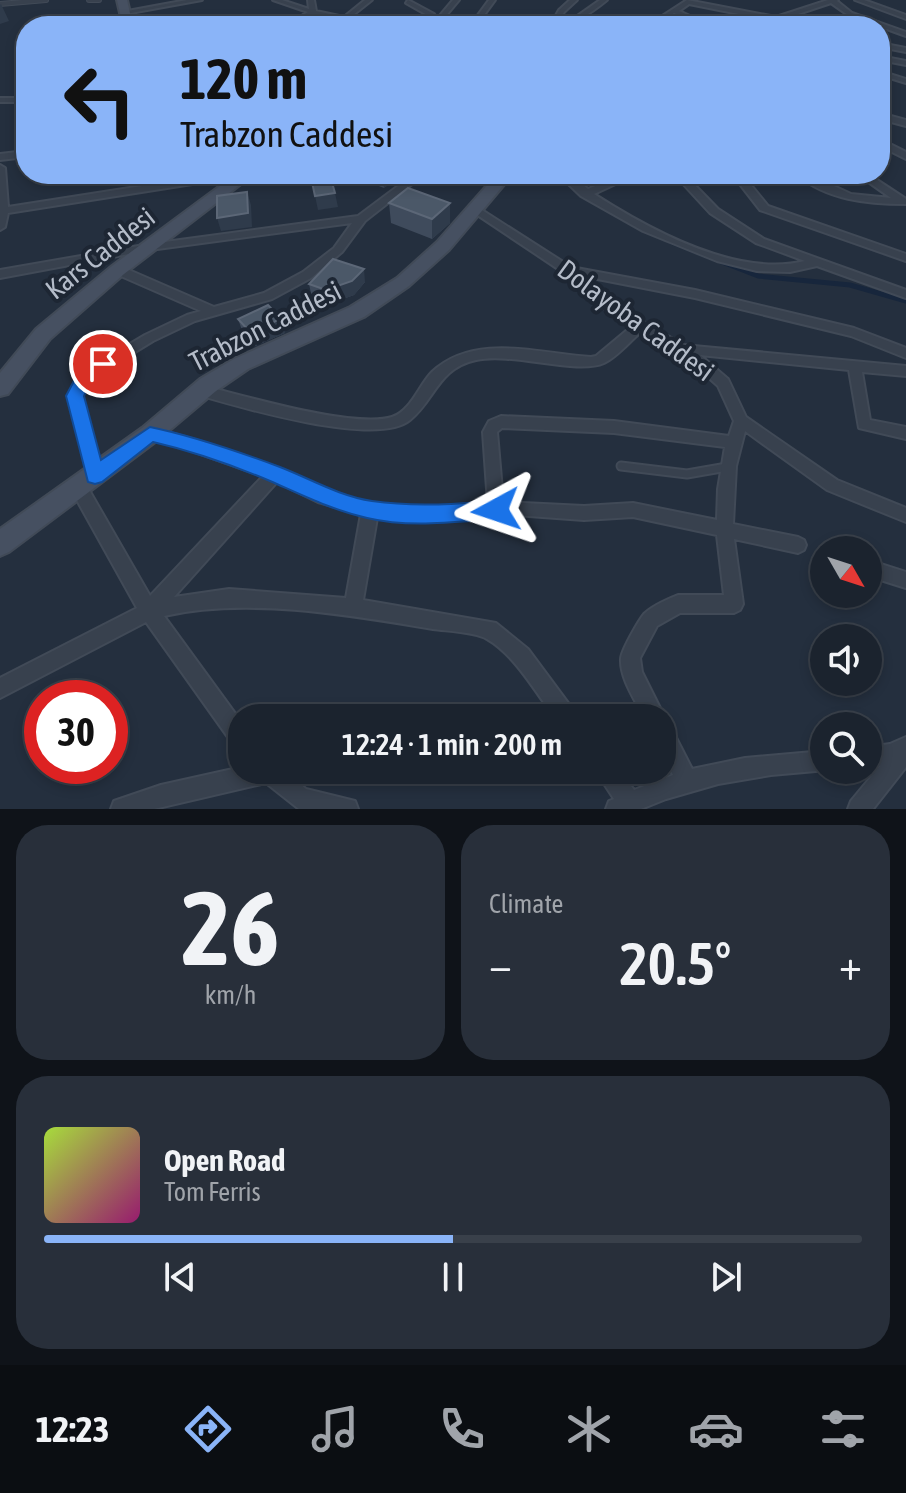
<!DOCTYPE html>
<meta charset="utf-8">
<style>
body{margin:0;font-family:"Asap Condensed",sans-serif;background:#282f3a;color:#f1f3f6;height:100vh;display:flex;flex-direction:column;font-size:30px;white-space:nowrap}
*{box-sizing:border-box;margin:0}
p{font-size:26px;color:#a0a4aa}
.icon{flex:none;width:44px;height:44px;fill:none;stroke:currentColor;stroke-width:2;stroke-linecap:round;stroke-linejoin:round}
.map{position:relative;height:809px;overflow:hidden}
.panel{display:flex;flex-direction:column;gap:16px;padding:16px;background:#0f1319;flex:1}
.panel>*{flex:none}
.guide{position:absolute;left:16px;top:16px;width:874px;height:168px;border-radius:32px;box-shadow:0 4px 12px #0003,0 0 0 2px #39404a;background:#8ab4f8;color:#111;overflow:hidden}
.needle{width:52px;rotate:129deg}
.buttons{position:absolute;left:810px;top:536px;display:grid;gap:16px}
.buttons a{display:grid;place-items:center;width:72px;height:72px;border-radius:50%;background:#1b232e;box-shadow:0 4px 12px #0003,0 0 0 2px #39404a;font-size:40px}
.speed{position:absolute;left:24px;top:680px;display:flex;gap:16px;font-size:40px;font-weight:700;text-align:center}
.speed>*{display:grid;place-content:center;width:104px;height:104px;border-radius:50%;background:#1b232e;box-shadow:0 4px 12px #0003,0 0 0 2px #39404a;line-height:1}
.speed .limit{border:12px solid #d22;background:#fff;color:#111}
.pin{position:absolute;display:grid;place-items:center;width:68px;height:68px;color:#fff;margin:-34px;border:4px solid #fff;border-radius:50%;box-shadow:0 2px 8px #0007}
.me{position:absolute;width:88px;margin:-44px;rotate:265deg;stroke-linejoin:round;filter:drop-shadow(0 0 6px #0008)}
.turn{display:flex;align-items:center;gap:28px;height:168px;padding:0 32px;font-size:36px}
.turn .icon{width:104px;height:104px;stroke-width:2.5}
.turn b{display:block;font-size:56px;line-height:68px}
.big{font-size:60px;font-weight:600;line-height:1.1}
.panel .card{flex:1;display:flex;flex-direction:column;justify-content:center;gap:12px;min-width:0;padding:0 28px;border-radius:32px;background:#282f3a}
.panel .dial{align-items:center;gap:0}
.dial b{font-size:104px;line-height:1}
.song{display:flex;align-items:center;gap:24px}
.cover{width:96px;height:96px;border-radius:12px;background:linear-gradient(135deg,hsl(80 70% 55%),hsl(320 70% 35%))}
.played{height:8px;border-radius:4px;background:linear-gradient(90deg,#8ab4f8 50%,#39404a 50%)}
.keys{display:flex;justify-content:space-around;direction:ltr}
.heat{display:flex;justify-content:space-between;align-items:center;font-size:44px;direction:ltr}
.panel .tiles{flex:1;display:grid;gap:16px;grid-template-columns:1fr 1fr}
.card:last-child{grid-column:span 2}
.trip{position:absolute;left:228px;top:704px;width:448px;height:80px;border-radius:32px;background:#1b232e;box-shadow:0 4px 12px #0003,0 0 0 2px #39404a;font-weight:600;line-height:80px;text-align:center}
.menu{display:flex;height:128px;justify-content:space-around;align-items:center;background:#0b0e12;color:#a0a4aa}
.menu .icon{width:56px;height:56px}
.menu .current{color:#8ab4f8}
.menu b{font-size:36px;color:#f1f3f6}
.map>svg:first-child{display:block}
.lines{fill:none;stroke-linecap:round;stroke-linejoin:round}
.stream{stroke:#17263c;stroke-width:5}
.lane-far1-casing{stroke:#414a57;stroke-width:6}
.lane-casing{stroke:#414a57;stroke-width:11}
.street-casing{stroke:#414a57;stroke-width:4}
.secondary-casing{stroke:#414a57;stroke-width:4}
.lane-far1{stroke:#38414e;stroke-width:4}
.lane{stroke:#38414e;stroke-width:7}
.street{fill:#38414e;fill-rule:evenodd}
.secondary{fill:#465061;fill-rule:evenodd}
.wall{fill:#3f4b5c}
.shaded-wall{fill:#2f3b4b}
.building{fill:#4b5868;stroke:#5c6777;stroke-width:2}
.route{fill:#1a73e8;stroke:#114b97;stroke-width:2}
.labels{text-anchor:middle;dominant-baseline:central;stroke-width:8;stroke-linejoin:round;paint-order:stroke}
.street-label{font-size:28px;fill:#b4bcc9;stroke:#1d2633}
</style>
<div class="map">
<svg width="906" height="809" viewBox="0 0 906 809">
<rect width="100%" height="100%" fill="#242f3e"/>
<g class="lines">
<path class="stream" d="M671,242L758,276L850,285L906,301"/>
<g class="lane-far1-casing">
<path id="lane-far1" d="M89,0H99
M0,4L46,0"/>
</g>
<g class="lane-casing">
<path id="lane" d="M621,466L687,474L727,467"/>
</g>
<g class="street-casing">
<path id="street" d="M187,0H202L125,14L122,12Z
M273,0H282L309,9L308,0H314L316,11L344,17L365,0H372L343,23H339L340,20L314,14L294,26H286L308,12Z
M408,0L434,14L437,19L453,0H459L439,24L440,26H429L432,23L429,16L406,3Z
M489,0H495L476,26H470Z
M570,0H577L564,12L558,23L576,17L600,0H607C590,14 572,26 550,26L559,10Z
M687,0L776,17L828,0H838L837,1L852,13L906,32V36L848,15L831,3L771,23L769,20L689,4L679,11L712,26H703L674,13L655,26H647Z
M855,0H864L906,15V19Z
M731,24H792L795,26H728Z
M880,43L906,48V52L880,47Z
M880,56L906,61V65L880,60Z
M880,71L906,79V83L880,75Z
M0,98H26V102H0Z
M880,113L906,120V126L880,119Z
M880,139L906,152V159L880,146Z
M26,151V157L0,160V154Z
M0,165L5,168L8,207L219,174H242L237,177L8,213L5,227L0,230Z
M414,174H425L365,221L342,252L311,278L272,299L195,321L153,341L96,376L82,396L103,476L100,481L95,482L90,481L68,396L76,380L86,370L145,335L187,315L201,311L114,273V267H122L214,307L264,293L303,272L334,248L352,223L150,250L0,278V270L150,244L358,216Z
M558,174H569L588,189L624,174H637L594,194C650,230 737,278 805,261L756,243L710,213L674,174H684L718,209L764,239L906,290V298L817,266L790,272L757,271L717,261L643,231L581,196Z
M732,174H742L768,206L906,254V261L760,210Z
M796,174H808L851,194L891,198L857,174H868L906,199V204C867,204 827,200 796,174Z
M474,205L571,267L695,290L854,328L906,348V358L851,336L695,298L582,276L615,305L683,345L906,366V376L862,372L870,420L906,427V439L859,428L849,370L700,355L728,379L746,417L837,480L906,508V522L827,490L745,431L736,466L733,524L798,537L804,540L806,545L804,550L798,553L734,539L743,604L740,610L734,613H680L657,626L640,658L642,672L665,718L664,722L669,724L692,769L745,758L824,751V770H827L771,775L718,784L666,799L641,809H606L609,801L614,799L595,770H619L634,790L673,775L662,753V718H644C636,701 620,679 621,659C621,651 639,620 644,614C652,606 668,599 678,595H724L717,535L633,517L584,520L515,515L424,522L377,518L363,600L496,623L528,649L574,711L577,718H555C536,693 515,655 487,639C476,632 447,631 433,629C349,615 247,597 164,616L242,723V750L235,747L146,622L0,698V678L137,608L73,493L71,488L73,483L79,481L85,483L150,596L263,476L184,448L145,438L143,434L145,430L150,428C194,438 237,453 279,469C310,481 338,497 371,503C410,510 448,506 488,503L483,432L489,421L501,416L614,421L729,436L734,421L718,386L689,360L641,332C630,341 617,357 604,363C577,375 513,352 476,360C438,368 435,400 410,420C377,448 236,406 195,394L193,390L200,385C242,395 354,429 392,417C411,411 419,385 432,372C475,332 539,354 591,357L596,356L632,326L607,311L564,273L470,210V206ZM502,428L614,433L725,447L718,489L717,520L633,503L584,506L503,502L497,432ZM277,482L318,502L361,514L346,598L229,589L174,597Z
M868,560L906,572V588L868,576Z
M906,737V767L873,809H848L851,801L880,766L868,767V747L890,744Z
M242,767V770H283L306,789L355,801L358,809H299L266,783L154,809H111L114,801L161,785Z"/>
</g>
<g class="secondary-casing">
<path id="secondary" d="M117,0H127L133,26H123Z
M236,174H254L124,274L50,339L8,394L0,396V373L36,329L112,266Z
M497,174H513L449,250L409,286L364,317L248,369L216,391L158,440L9,552L0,556V529L142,428L200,379L234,359L350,307L397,278L437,242Z"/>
</g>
<use href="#lane-far1" class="lane-far1"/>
<use href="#lane" class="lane"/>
<use href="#street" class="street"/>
<use href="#secondary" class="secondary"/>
</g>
<path class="wall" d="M360,174H403L384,188L360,179Z
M389,203H450V223L432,239L391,223Z
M365,282L354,295L329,304L312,298L309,284Z
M238,319L285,333L255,346L243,333Z"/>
<path class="shaded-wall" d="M1,4L9,21L0,24V5Z
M384,174H403L384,188L383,175Z
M247,192L251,205L252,227L221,231L217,218Z
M335,193L338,207L318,210L315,196Z
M450,203V223L432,239V219Z
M364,269L365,282L354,295L329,304L326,290Z
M281,319L285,333L255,346L250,332Z"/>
<path class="building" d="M331,179L335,193L315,196L312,182Z
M408,188L450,203L432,219L389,203Z
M247,192L248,213L217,218V196Z
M333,259L364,269L352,281L326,290L309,284Z
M268,305L281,319L250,332L238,319Z"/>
<path class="route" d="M103,358L112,364L88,387L84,396L101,460L150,427C194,436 237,451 280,467C311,479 339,496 372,501C414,507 454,504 496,501L503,504L506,510L503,517L496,519C453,522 409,528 367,518C332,510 302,495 270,481C232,465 192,451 153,442L102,482L95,484L88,482L66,396L75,379Z"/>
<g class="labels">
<g class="street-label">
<text transform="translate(100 253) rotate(-38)">Kars Caddesi</text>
<text transform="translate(636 320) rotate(36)">Dolayoba Caddesi</text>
<text transform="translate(265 326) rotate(-27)">Trabzon Caddesi</text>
</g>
</g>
</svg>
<div class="buttons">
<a><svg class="needle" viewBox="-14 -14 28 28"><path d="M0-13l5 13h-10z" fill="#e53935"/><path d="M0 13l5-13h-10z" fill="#a0a4aa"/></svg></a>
<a><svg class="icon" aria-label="sound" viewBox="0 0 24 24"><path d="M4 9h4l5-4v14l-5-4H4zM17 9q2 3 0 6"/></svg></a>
<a><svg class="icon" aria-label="search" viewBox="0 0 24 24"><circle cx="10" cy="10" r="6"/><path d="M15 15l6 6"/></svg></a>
</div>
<div class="speed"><div class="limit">30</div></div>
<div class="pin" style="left:103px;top:364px;background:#d93025"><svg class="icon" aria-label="arrive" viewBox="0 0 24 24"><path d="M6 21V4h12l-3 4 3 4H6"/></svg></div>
<svg class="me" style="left:496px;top:510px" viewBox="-20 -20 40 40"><path d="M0-17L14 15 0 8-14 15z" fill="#1a73e8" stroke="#fff" stroke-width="4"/></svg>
<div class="trip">12:24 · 1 min · 200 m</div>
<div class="guide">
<div class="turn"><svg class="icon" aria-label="left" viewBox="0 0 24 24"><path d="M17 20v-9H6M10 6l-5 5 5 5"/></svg><div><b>120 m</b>Trabzon Caddesi</div></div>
</div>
</div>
<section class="panel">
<div class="tiles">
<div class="card dial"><b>26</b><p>km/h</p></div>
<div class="card"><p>Climate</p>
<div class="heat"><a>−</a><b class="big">20.5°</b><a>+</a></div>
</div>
<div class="card">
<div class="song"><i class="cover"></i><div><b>Open Road</b><p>Tom Ferris</p></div></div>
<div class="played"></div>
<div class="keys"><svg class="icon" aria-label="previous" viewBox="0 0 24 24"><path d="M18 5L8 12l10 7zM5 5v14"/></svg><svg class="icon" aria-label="pause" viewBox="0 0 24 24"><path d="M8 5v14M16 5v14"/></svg><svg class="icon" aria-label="next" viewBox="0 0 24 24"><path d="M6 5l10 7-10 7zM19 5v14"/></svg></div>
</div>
</div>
</section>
<nav class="menu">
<b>12:23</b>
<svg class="icon current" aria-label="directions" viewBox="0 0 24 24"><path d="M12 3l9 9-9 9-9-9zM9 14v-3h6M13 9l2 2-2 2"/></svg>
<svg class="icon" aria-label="music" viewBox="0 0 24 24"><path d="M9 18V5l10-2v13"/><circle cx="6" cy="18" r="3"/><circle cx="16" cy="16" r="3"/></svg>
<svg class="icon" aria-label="phone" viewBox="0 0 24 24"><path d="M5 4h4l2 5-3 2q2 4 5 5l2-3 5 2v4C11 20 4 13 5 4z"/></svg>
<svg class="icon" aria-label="climate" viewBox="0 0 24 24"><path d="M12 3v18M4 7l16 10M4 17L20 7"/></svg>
<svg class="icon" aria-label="car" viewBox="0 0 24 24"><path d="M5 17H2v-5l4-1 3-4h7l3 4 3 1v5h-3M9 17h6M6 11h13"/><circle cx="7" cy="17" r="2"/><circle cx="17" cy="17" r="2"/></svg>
<svg class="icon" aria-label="filters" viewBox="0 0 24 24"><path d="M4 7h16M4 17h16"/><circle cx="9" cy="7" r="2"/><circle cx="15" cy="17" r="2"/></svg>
</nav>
